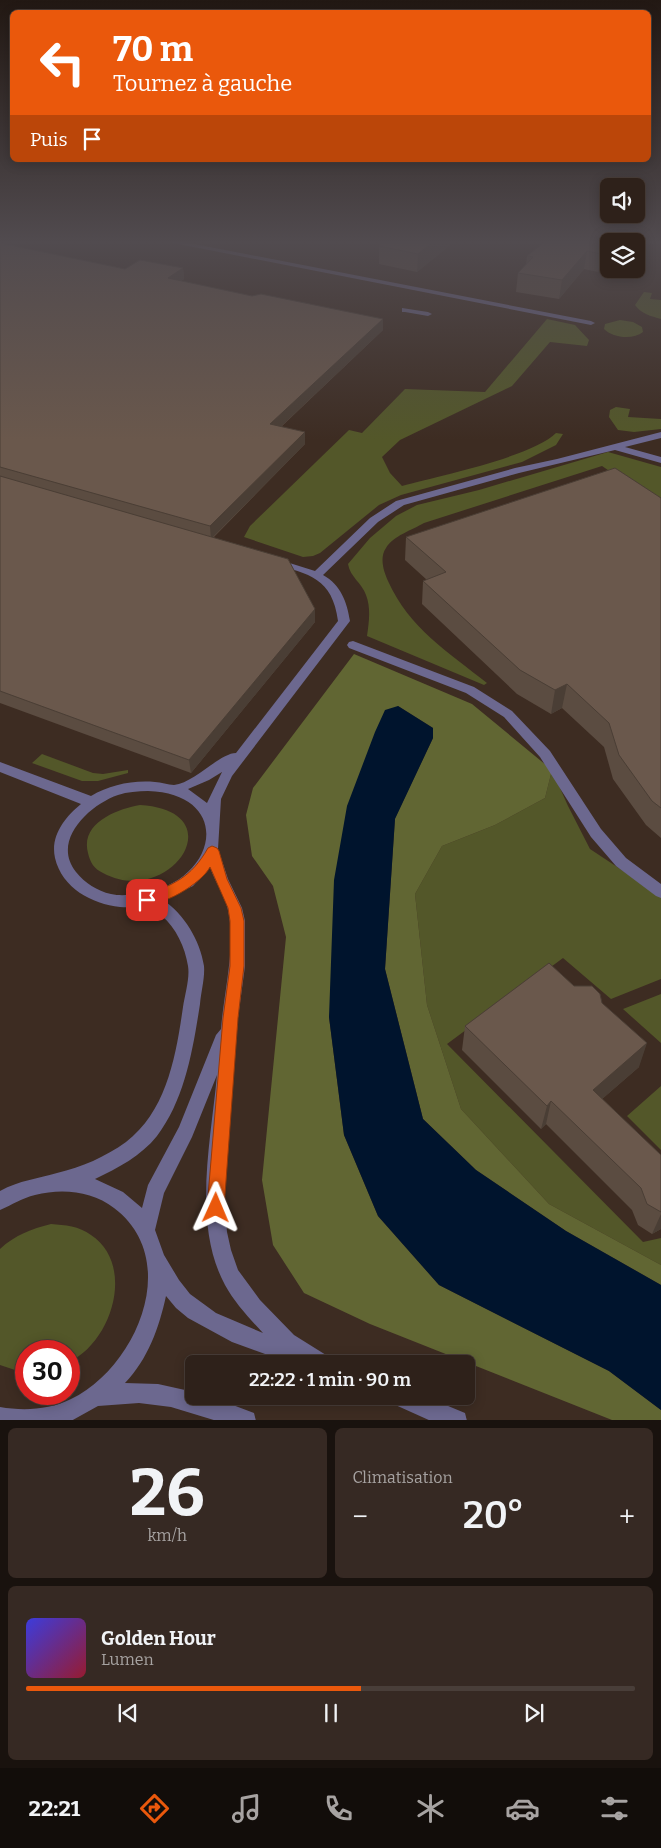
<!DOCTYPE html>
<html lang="fr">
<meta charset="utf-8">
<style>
body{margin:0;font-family:Bitter,serif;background:#362923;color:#f1f3f6;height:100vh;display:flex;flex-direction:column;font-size:19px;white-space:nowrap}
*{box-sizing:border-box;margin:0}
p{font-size:16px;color:#a7a3a2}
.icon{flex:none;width:28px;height:28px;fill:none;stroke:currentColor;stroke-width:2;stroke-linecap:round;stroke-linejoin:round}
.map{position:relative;height:1420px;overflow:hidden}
.drawer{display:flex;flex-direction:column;gap:8px;padding:8px;background:#19120e;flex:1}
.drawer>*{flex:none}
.hud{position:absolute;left:10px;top:10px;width:641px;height:152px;border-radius:8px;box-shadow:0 2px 12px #0003,0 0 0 1px #493e39;background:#ea580c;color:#fff;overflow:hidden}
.fabs{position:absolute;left:600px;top:178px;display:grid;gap:10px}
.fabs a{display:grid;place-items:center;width:45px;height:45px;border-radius:8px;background:#2e211a;box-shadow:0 2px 12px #0003,0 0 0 1px #493e39;font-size:25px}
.speed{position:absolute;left:15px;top:1340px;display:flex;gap:10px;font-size:25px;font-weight:700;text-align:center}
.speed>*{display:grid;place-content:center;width:65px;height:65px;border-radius:50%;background:#2e211a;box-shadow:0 2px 12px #0003,0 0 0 1px #493e39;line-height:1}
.speed .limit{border:8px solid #d22;background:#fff;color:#111}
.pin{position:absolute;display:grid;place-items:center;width:42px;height:42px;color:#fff;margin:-21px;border-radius:10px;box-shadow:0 2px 8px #0006}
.me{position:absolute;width:55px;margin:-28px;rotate:1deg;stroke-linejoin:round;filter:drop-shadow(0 0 4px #0008)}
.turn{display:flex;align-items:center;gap:18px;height:105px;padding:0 20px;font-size:22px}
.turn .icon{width:65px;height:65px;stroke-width:2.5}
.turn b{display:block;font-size:35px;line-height:42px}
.then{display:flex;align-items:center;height:48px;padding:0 20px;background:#0003;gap:10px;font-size:19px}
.big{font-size:38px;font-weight:600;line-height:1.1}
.drawer .card{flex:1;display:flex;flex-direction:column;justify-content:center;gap:8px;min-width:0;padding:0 18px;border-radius:8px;background:#362923}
.drawer .dial{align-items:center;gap:0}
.dial b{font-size:65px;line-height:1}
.song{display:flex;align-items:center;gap:15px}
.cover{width:60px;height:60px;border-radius:8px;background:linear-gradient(135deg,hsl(240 70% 55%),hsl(350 70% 35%))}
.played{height:5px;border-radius:2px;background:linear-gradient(90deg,#ea580c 55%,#493e39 55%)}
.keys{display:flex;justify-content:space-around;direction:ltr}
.heat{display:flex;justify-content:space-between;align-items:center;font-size:28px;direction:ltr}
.drawer .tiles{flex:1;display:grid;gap:8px;grid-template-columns:1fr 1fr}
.card:last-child{grid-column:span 2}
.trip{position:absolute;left:185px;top:1355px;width:290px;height:50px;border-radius:8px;background:#2e211a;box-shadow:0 2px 12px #0003,0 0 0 1px #493e39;font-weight:600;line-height:50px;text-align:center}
.tabs{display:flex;height:80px;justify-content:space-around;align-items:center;background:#120d0a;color:#a7a3a2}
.tabs .icon{width:35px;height:35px}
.tabs .active{color:#ea580c}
.tabs b{font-size:22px;color:#f1f3f6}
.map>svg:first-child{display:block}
.green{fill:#535729}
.forest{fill:#616633}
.water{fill:#00142d}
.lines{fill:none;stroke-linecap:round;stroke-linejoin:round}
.minor{fill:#6c688f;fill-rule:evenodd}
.wall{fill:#5b4c41}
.shaded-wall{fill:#4a3e35}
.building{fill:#6a584c;stroke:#4a3e35}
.route{fill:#ea580c;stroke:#983908}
</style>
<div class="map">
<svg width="661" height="1421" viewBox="0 0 661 1421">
<rect width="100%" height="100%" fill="#3d2c22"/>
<path class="green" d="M644,292L652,293L650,299L661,300V319C651,316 641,314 635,305Z
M547,319L575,325L589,340L587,346L550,342L512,386L400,440L382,457L390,473L402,486C438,476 532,457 556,433L563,434L556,445L522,462L401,495L379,505L320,553L313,556L303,557L244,537L250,526L349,430L362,433L405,389L485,392Z
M620,320L633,322L642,327L643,332C633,340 613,338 604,329L605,324Z
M616,407L630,409L628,417L661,419V429L634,432L618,430L609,417L610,410Z
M608,452L661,467V506L602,466L424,523C412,530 393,536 386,548C379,558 384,572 388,581C409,628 448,652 487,683L484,685L367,636C369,622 371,608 366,595C362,583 350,577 348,564L370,538L396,516L417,505L479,490Z
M42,754L93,773L103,774L128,770V773L98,781H82L32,763Z
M552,770L568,806L590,849L661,896V979L611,999L563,958L447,1044L643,1242L661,1238V1265L549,1204L461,1109L427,1005L415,894L442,846L495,825L545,798Z
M140,805C236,811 170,909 103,873C94,869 90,862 88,853C80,823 117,809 140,805Z
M661,994V1043L623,1009Z
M661,1086V1150L627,1116Z
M51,1224C65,1225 79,1226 91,1235C136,1265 112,1342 69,1362V1351H26V1373H24L0,1365V1249C15,1235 31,1229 51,1224Z"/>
<path class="forest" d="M354,654L472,704L552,770L545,798L495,825L442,846L415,894L427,1005L461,1109L549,1204L661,1265V1285L566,1231L476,1170L423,1119L385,969L395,818L433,738V728L398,706L329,1017L344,1135L378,1216L439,1285L609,1371L661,1410V1420H612L370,1324L304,1293L273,1245L262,1180L286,937L273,886L252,856L246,815L253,788Z"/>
<path class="water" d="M398,706L433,728V738L395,819L385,969L423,1119L476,1170L566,1231L661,1285V1410L609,1371L439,1285L378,1216L344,1135L329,1017L334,880L347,806L375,732L385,710Z"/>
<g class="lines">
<path class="minor" d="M163,241H179L591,321L595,323L591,325Z
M402,308L428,312L432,314L428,316L405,312H402Z
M661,432V438L625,447L661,457V463L615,450L519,473L404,505L378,522L323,575C341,585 347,602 350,621L232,776L221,799L218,849L228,879L242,908L245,921V966L238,1018L224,1195L227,1232L231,1250L238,1270L260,1300L294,1335L326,1355L329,1364H293L232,1342L188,1318L176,1308L166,1296C159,1328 148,1359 125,1383L158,1384L194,1392V1396H209L254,1413L256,1421H217L171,1407L139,1403L98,1406L71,1421H0V1407C23,1411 49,1410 71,1399C136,1368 183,1260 114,1208C92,1191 62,1188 35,1195C22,1198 12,1205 0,1210V1191C20,1180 37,1179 57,1173C82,1167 105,1157 126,1142C167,1111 176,1055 183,1007C185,994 190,978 188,966C185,947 176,928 162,916C146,901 139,909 120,907C92,904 62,888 55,858C50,836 65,817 81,804L0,772V762L91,796C110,785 132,780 155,782C161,782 168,785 174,785C194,783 220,753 236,753L338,621C332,578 310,574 272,564L271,562L272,560H280L315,571L370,518L396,501L515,468L557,459ZM222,772L207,803L188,789L209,780ZM148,791C236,794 218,885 137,894C128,895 120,896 111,894C97,891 85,883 76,872C51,841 89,805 118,795C127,792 138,791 148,791ZM210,867C215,882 225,895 228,910C236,947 224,991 221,1029L216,1035L179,1127L148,1185L142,1208L123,1192L95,1179C118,1168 141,1156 157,1136C185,1099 193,1049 200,1004C201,992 205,978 204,966C200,940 184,914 163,900L193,886ZM217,1075C211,1141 192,1224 225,1285C235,1303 249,1318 263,1333L216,1313L190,1294L179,1280L164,1255L155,1230L164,1193L192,1137Z
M353,641L474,687L512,711L550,751L601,829L626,858L661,884V898L656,896L616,866L591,837L540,757L504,717L466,693L349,648L347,645L349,642Z
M388,1396H424L465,1413L467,1421H431L391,1403Z"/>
</g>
<path class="wall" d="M281,241H300L296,244Z
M385,241H455L417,272L379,264V246Z
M609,241L598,272L584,269L559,299L516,292L518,273L526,265L527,256Z
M0,243L125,269L183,268L184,279L181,281L252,296L383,319V330L281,427L305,432V444L213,538L315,609V622L191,773L0,703Z
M661,498V838L646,825L613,779L604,747L562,708L551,714L517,694L422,604L423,581L427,580L405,560L406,537Z
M574,986L602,1003L639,1067L602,1099L661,1155V1229L652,1234L638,1225L632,1210L546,1124L541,1129L462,1050L465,1026Z"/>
<path class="shaded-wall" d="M434,241H455L417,272L418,254Z
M609,246V261L598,272L601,254Z
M587,251L584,269L559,299L562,280Z
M183,268L184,279L169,288L168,278Z
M383,319V330L271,436L270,424Z
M305,432V444L211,539L210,526Z
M315,609V622L191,773L189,760Z
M567,684L562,708L551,714L555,690Z
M647,1043L639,1067L586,1113L593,1090Z
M551,1101L546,1124L541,1129L547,1106Z
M661,1214V1229L652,1234Z"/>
<path class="building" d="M385,241H434L418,254L379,246Z
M546,241H609V246L601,254L587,251L562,280L518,273L533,257L527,256Z
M0,243L125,269L140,260L183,268L168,278L252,296L261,294L383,319L270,424L305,432L210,526L0,467Z
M615,468L661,498V808L652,801L619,755L609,723L567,684L555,690L520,670L423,581L446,572L406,537Z
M0,476L288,559L315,609L189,760L0,691Z
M549,963L574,986H592L600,994L602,1003L647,1043L593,1090L661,1155V1212L647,1204L641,1188L551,1101L547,1106L465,1026Z"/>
<linearGradient id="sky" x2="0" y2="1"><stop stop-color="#221813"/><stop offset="0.55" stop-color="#514b4f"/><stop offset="1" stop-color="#514b4f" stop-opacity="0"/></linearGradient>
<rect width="661" height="440" fill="url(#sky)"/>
<path class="route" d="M212,846L217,848L219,851L227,879L241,908L244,921V966L238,1018L224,1208L221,1214L216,1217L210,1214L207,1208L223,1018L230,966V921L228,908L210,867C202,883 160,909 142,903L140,900L142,896C173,885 191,878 208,848Z"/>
</svg>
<div class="fabs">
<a><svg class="icon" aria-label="sound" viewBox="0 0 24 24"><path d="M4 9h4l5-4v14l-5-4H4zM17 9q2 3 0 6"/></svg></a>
<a><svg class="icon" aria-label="layers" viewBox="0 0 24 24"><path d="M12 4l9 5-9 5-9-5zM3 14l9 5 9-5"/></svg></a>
</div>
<div class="speed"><div class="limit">30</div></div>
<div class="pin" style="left:147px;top:900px;background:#d93025"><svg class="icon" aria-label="arrive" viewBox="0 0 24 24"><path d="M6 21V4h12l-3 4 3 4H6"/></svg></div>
<svg class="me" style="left:216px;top:1208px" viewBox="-20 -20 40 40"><path d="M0-17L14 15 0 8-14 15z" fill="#ea580c" stroke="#fff" stroke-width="4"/></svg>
<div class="trip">22:22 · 1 min · 90 m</div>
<div class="hud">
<div class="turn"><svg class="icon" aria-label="left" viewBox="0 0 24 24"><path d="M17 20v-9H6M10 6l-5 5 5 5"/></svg><div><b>70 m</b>Tournez à gauche</div></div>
<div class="then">Puis<svg class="icon" aria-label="arrive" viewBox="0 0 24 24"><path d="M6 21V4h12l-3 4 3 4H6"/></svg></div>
</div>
</div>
<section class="drawer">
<div class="tiles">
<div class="card dial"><b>26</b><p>km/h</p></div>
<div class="card"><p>Climatisation</p>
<div class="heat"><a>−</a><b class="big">20°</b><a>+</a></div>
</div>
<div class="card">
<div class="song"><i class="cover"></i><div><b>Golden Hour</b><p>Lumen</p></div></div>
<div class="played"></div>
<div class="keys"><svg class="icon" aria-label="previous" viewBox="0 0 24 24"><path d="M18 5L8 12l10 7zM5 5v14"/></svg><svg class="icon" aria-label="pause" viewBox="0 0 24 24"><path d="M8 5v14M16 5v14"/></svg><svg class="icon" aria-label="next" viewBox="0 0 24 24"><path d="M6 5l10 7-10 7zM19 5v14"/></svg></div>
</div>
</div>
</section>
<nav class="tabs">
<b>22:21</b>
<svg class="icon active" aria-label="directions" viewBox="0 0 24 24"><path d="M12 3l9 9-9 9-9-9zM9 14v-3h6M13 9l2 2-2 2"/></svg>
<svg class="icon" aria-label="music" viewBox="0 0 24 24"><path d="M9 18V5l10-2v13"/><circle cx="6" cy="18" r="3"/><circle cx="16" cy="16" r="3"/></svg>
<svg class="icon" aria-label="phone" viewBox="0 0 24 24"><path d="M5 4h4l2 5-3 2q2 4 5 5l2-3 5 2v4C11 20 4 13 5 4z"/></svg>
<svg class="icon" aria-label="climate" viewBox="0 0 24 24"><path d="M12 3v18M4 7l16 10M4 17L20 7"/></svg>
<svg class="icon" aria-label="car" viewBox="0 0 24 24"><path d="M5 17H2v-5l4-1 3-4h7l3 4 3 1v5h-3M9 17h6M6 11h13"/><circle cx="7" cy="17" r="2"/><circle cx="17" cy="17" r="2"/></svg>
<svg class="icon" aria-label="filters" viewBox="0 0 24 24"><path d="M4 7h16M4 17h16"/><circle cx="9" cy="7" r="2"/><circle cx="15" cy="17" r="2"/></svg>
</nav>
